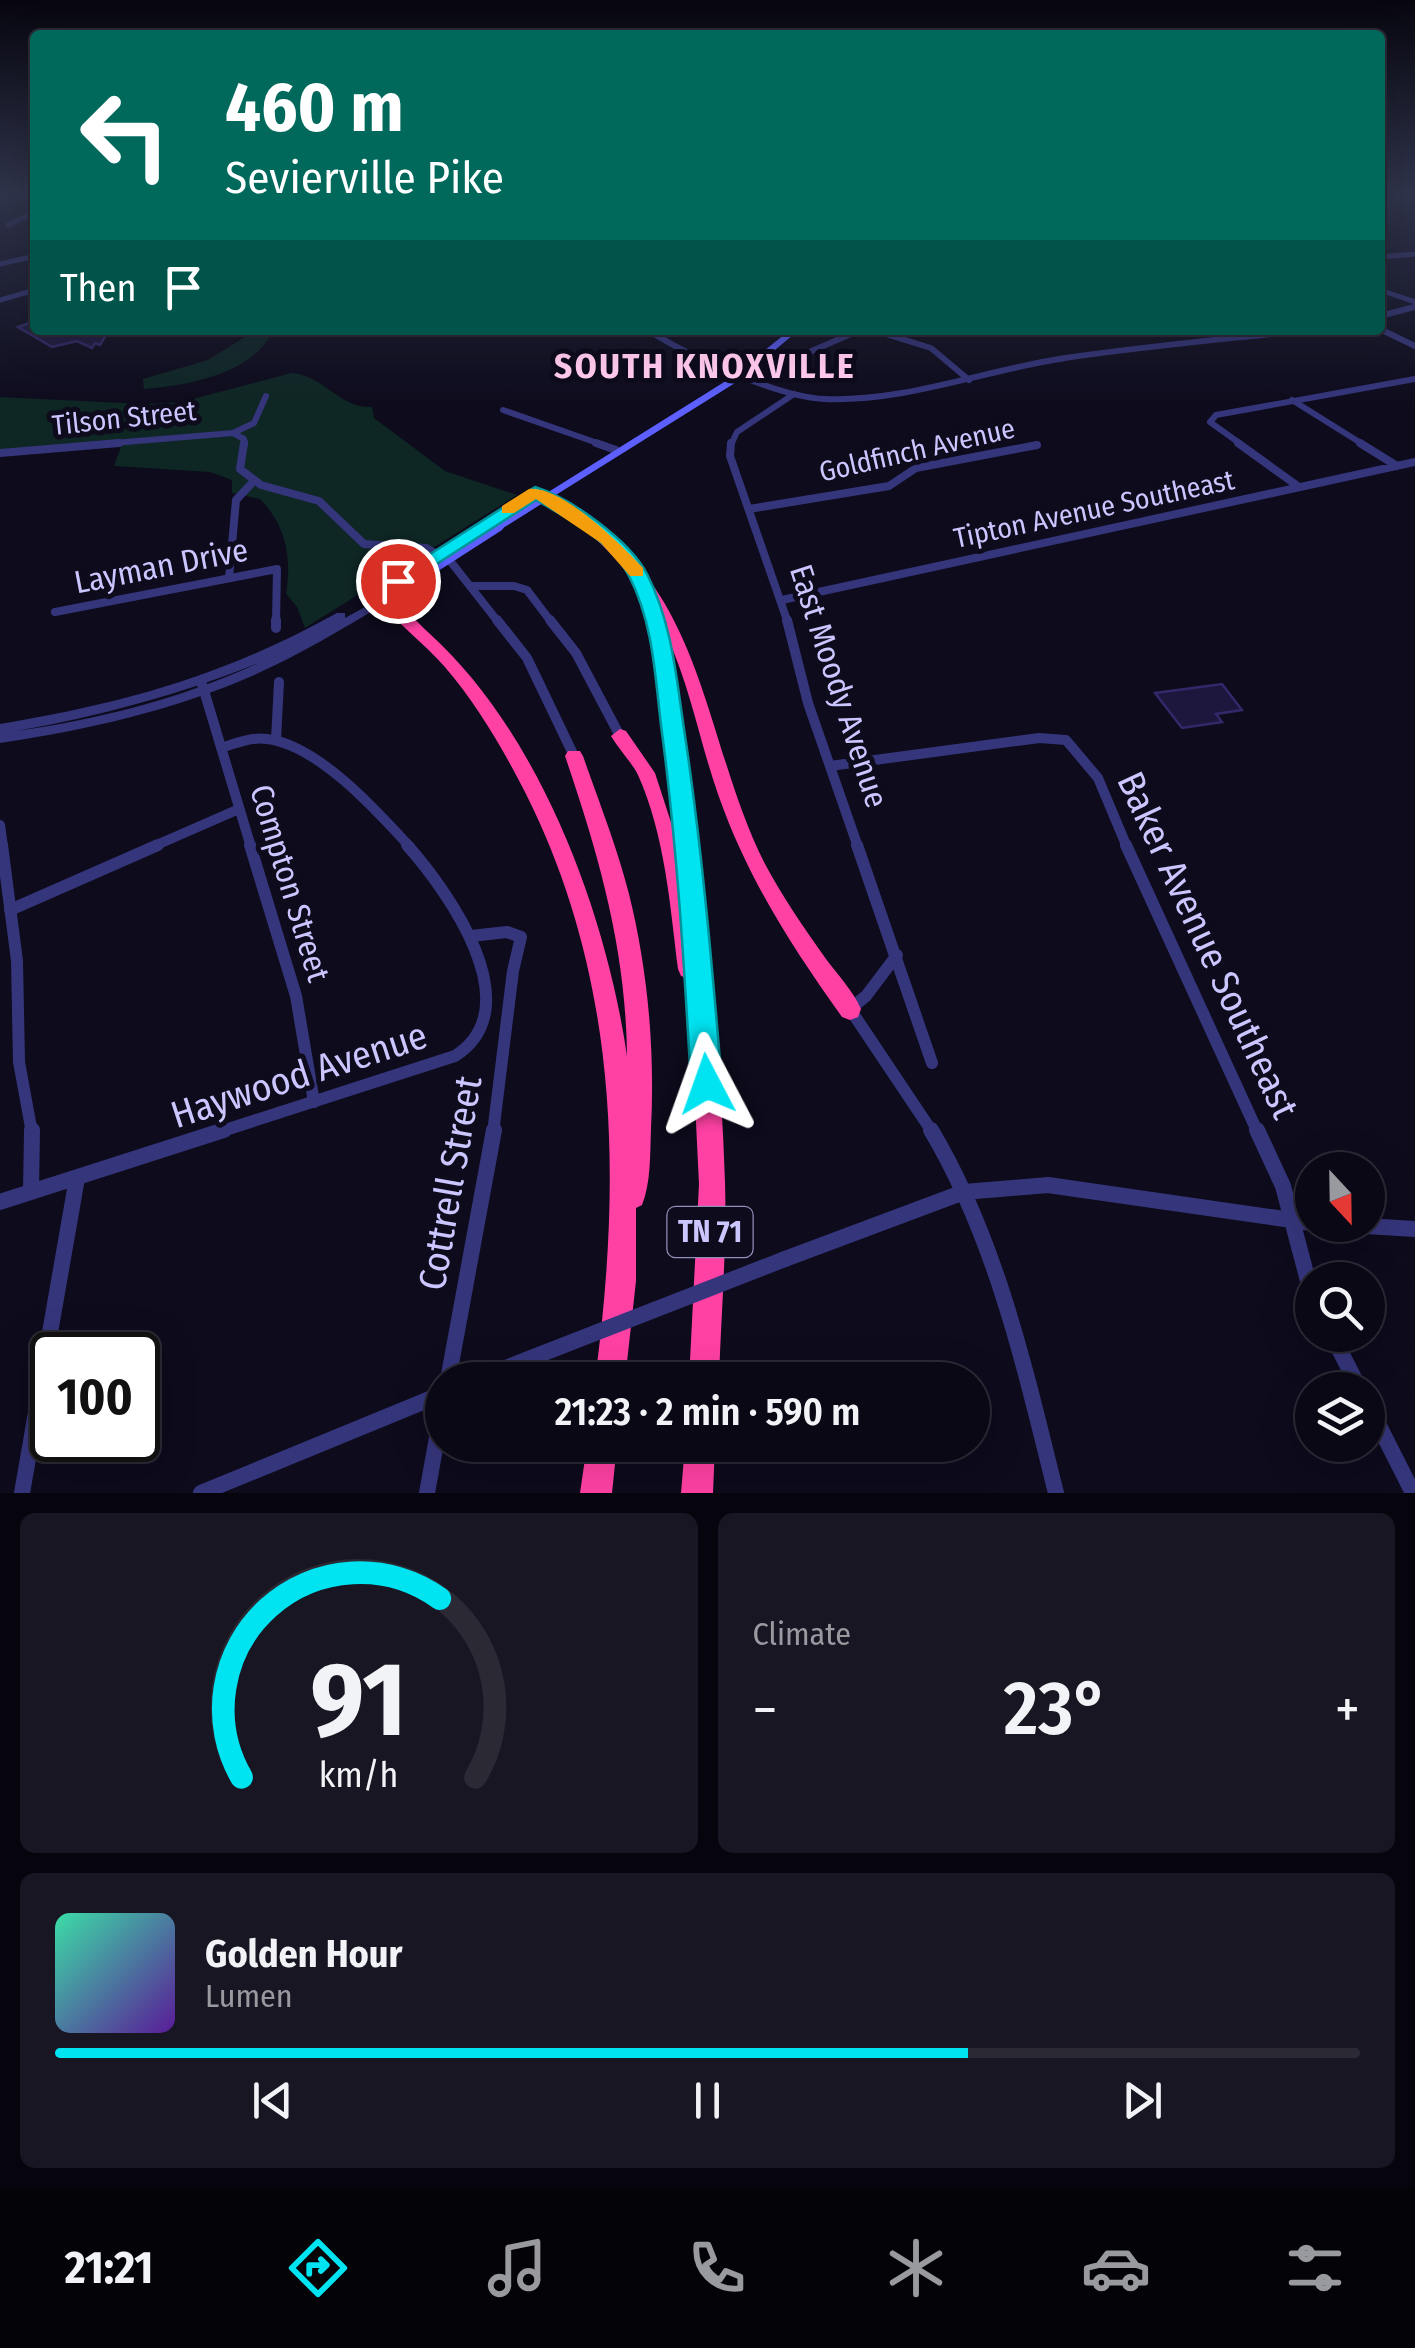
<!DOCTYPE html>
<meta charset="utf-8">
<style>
body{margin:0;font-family:"Fira Sans Condensed",sans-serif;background:#181622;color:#f1f3f6;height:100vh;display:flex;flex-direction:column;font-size:38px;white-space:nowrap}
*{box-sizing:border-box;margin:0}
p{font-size:32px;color:#999aa0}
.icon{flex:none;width:55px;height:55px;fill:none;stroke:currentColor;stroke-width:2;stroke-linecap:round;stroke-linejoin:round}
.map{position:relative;height:1493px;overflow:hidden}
.side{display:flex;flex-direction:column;gap:20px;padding:20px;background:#06040c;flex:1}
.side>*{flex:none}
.banner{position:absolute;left:30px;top:30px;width:1355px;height:305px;border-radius:10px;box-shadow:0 10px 40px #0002,0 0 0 2px #2a2934;background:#00695c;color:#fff;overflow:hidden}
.needle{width:65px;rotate:158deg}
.tools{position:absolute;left:1295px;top:1152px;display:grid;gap:20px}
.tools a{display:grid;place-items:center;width:90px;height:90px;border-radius:50%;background:#0a0815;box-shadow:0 10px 40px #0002,0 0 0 2px #2a2934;font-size:50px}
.speed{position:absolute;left:30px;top:1332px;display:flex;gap:20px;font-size:50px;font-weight:700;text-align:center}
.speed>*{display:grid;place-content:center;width:130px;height:130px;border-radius:50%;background:#0a0815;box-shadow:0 10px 40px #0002,0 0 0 2px #2a2934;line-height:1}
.speed .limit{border:5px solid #111;border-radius:15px;background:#fff;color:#111}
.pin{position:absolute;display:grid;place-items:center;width:85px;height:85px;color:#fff;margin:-42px;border:5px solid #fff;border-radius:50%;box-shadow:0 2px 10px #0007}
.me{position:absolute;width:110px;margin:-55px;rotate:356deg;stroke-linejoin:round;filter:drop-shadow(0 0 8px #0008)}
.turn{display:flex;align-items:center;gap:35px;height:210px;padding:0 30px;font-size:45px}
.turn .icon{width:130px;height:130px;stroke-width:2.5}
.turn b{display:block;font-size:70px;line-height:85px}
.then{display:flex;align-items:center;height:95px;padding:0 30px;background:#0003;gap:20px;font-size:38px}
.big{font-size:75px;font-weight:600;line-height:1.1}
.side .widget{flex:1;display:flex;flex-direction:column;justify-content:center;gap:15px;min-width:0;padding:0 35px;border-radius:15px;background:#181622}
.side .dial{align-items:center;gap:0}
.dial svg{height:260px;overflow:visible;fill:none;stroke:#2a2934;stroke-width:7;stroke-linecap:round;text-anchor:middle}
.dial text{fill:#f1f3f6;stroke:none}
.song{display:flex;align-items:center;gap:30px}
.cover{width:120px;height:120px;border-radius:15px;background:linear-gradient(135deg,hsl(160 70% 55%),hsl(270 70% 35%))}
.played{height:10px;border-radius:5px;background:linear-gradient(90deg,#00e3f1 70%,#2a2934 70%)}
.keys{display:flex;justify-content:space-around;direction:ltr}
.heat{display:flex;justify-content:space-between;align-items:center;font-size:55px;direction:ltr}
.side .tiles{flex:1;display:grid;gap:20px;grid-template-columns:1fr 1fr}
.widget:last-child{grid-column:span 2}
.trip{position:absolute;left:425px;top:1362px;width:565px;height:100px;border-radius:50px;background:#0a0815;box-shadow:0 10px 40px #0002,0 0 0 2px #2a2934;font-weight:600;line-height:100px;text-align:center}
.dock{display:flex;height:160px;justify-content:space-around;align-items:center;background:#040308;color:#999aa0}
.dock .icon{width:70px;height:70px}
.dock .current{color:#00e3f1}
.dock b{font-size:45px;color:#f1f3f6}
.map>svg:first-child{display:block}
.green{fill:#0e2624}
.building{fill:#1d173d;stroke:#33296a;stroke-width:2.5}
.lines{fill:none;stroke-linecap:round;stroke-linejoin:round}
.minor-far5{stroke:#35357c;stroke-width:5}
.minor-far4{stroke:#35357c;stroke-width:6}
.minor-far3{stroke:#35357c;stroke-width:8}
.minor-far2{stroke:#35357c;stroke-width:10}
.minor-far1{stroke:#35357c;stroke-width:12}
.minor{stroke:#35357c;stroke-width:16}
.tertiary{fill:#35357c;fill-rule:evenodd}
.secondary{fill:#5d60ff;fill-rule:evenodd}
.motorway{fill:#ff41a4;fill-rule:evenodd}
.minor-bridge{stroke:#35357c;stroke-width:16}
.secondary-bridge{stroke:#5d60ff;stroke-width:10}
.route{fill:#00e3f1;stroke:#00949d;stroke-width:2.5}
.slow{fill:#f59e0b}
.labels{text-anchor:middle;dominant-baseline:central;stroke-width:10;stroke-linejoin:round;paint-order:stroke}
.far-street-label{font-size:28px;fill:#cbc6ff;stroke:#0d0b1c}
.shield{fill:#0d0b1c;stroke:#928ebb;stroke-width:2.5}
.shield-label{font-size:30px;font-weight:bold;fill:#cbc6ff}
.street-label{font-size:32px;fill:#cbc6ff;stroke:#0d0b1c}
.far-district-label{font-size:35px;font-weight:bold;letter-spacing:2.5px;fill:#ffc8ed;stroke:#0d0b1c}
.near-street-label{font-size:38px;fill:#cbc6ff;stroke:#0d0b1c}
</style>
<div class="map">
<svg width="1415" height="1493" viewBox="0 0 1415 1493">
<rect width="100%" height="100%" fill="#0d0b1c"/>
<path class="green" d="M256,330H273C254,374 187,386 144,389L143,379L208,360Z
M292,373C324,376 341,409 372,407L374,418L445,471L517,495L305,628L297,607L286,594C292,558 286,525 260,499L232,493V480L210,472L114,466L122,444L0,454V397L144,404L181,402Z"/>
<path class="building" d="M35,321V330H109L100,345L95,343L92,348L77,341L52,347L18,327Z
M1222,684L1242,710L1216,714L1222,722L1182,728L1155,693Z"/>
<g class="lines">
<path class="minor-far5" d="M8,225L35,212
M1380,257L1415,254
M0,264L35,256
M1380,290L1415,302
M0,300L35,290"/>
<path class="minor-far4" d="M1380,316L1415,307
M1380,329L1415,346
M648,330C688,356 778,397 825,399C906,402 985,370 1065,358C1146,346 1227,339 1308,330
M873,330L931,348L969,380
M807,353L860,330
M1292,400L1364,445
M503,410L603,445
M233,433L254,423L266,396
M90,445L233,433L244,439L245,445
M731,445L737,432L794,394
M1242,445L1210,422L1216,415L1415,379"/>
<path class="minor-far3" d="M244,443L240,469L261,485L319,501L364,544L426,548L451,562L499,623
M596,443L616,450
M731,443L730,456L788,623
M1238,443L1299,487
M1360,443L1397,466
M0,453L119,443
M749,509L889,486L916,468L1037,445
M229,578L236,500L251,484
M473,586H514L527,590L552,623
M782,600L1415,462
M55,612L277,569L276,623"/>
<path class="minor-far2" d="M497,620L527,658L574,756
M550,620L576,653L620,736
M787,620L808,703L858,847
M276,628V620
M202,684L251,847
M276,740L279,682
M221,748C236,743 251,737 267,739C318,745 377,811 410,847
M830,766L1039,738L1066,740L1098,778L1127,847
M0,825L3,847
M152,847L239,809"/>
<path class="minor-far1" d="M2,845L17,961L19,1062L32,1133
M250,845L296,996L314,1102
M857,845L932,1063
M1126,845L1258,1133
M10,910L158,845
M471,936L507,932L521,937L513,971L493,1133
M897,955L866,996L850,1009L933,1133
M216,1133L455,1056C532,1007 447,890 407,845"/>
<path class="minor" d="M931,1130C997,1241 1025,1369 1056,1493
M1257,1130L1283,1186L1312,1296
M31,1192L32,1130
M0,1202L224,1130
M1350,1225L1415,1229
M785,1259L964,1192L1048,1185L1312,1223
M1332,1335L1360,1390
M448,1380L494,1130
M476,1380L531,1358
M1368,1404L1413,1493
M22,1493L77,1178
M201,1493L442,1394
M427,1493L442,1410"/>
<path class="tertiary" d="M383,597L388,600L387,602C343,629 299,655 252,676C171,711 87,730 0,743V724C126,703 225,675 337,613H345V618ZM261,662C183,698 101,719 16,731C101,716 182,694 261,662Z"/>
<path class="secondary" d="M790,330H799L735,383L503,528H495L494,526L729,379Z
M418,564L424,568L422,571L404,582H411V588L383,604L373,597V591Z"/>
<path class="motorway" d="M543,492C557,498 570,508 582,516C706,596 704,742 764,862C782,896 804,928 826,959C838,975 853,991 861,1009L858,1017L850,1020L842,1017C792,947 748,879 719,797C700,744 691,688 667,637C695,818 719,999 725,1182C727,1248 721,1314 719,1380H689L699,1184L689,979L681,976L678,969C670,905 665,835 638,775C631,761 619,750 611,736L620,729L626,731L655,773L680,850L650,625L630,573L590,533L538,499V493Z
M383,595C400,602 416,621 430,634C540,734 606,912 627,1056C626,949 599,856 565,756L568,751H580L583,756C599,802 617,847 629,894C648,970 655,1051 651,1129C650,1154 651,1183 642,1205L636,1208V1281L625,1380H595C622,1178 619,980 526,794C503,749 477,704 444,666C424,644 400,624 378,603L376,600Z
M587,1445H617L612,1493H580Z
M685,1445H715L713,1493H681Z"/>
<path class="minor-bridge" d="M531,1358L785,1259"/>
<path class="secondary-bridge" d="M407,585L499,526"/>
</g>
<linearGradient id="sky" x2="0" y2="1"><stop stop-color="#07060f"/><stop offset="0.48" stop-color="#2f344b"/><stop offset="1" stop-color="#2f344b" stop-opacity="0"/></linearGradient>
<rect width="1415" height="403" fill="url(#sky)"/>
<path class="route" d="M535,487C571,498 630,541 647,574C672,623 676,676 684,729C702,847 712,965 722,1084L718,1094L707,1099L696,1094L691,1084C684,963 677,844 661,725C655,675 653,622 629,576C611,541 569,519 536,500L404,585H391L388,581Z"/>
<path class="slow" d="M529,489C561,485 622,545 643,568V576H630L601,543L536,499L514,513H502V506Z"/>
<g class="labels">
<g class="far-street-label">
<text transform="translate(124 418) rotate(-6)">Tilson Street</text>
<text transform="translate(917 450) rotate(-13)">Goldfinch Avenue</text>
<text transform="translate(1094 509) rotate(-12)">Tipton Avenue Southeast</text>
</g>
<rect class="shield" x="667.5" y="1207" width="85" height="50" rx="8"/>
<g class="shield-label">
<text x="710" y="1232">TN 71</text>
</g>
<g class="street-label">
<text transform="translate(161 566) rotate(-11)">Layman Drive</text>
<text transform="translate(839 686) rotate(72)">East Moody Avenue</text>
<text transform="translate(290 883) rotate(73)">Compton Street</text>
</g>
<g class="far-district-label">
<text x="705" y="366">SOUTH KNOXVILLE</text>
</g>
<g class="near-street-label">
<text transform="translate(1208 945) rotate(65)">Baker Avenue Southeast</text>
<text transform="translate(299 1075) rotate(-18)">Haywood Avenue</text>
<text transform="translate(450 1183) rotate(-80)">Cottrell Street</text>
</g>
</g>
</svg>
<div class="tools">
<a><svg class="needle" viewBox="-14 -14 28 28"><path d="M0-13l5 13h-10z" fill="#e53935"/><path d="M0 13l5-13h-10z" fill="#999aa0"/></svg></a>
<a><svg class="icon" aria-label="search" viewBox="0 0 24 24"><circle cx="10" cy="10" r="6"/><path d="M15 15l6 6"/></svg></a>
<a><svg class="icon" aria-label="layers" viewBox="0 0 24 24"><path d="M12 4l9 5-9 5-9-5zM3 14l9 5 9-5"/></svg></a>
</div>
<div class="speed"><div class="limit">100</div></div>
<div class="pin" style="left:398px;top:581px;background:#d93025"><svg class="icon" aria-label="arrive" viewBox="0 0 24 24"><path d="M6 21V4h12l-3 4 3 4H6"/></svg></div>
<svg class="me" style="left:707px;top:1084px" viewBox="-20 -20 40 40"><path d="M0-17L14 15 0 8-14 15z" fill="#00e3f1" stroke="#fff" stroke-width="4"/></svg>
<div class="trip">21:23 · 2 min · 590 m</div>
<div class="banner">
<div class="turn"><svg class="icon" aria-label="left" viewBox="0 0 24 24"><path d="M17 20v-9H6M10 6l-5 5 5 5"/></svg><div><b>460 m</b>Sevierville Pike</div></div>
<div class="then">Then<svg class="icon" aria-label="arrive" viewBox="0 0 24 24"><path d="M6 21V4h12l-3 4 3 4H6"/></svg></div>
</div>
</div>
<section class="side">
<div class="tiles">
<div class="widget dial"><svg viewBox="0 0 100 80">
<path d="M14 69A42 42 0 1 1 86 69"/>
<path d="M14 69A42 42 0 0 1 75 14" stroke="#00e3f1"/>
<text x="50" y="56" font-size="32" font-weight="700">91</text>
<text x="50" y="72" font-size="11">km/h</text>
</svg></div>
<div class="widget"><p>Climate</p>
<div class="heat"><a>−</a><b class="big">23°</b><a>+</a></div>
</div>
<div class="widget">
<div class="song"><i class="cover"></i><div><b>Golden Hour</b><p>Lumen</p></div></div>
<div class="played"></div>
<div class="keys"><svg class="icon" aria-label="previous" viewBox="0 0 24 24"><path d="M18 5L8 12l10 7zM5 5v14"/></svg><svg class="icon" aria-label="pause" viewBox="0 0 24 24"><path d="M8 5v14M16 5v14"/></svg><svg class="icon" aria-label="next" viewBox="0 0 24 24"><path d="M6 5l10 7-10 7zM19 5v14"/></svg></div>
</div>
</div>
</section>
<nav class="dock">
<b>21:21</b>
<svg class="icon current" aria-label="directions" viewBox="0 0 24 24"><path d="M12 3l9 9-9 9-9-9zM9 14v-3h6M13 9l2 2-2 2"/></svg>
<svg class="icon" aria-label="music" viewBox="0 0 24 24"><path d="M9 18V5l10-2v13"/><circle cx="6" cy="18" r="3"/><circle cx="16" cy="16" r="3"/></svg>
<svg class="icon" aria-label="phone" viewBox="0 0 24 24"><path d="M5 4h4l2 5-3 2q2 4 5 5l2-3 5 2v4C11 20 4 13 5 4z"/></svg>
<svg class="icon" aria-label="climate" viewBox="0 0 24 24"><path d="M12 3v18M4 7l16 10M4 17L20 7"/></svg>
<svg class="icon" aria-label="car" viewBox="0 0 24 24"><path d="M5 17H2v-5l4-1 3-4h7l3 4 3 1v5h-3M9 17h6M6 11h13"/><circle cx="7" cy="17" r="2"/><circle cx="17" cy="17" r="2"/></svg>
<svg class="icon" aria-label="filters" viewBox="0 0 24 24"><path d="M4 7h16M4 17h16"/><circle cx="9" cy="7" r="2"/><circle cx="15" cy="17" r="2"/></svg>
</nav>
